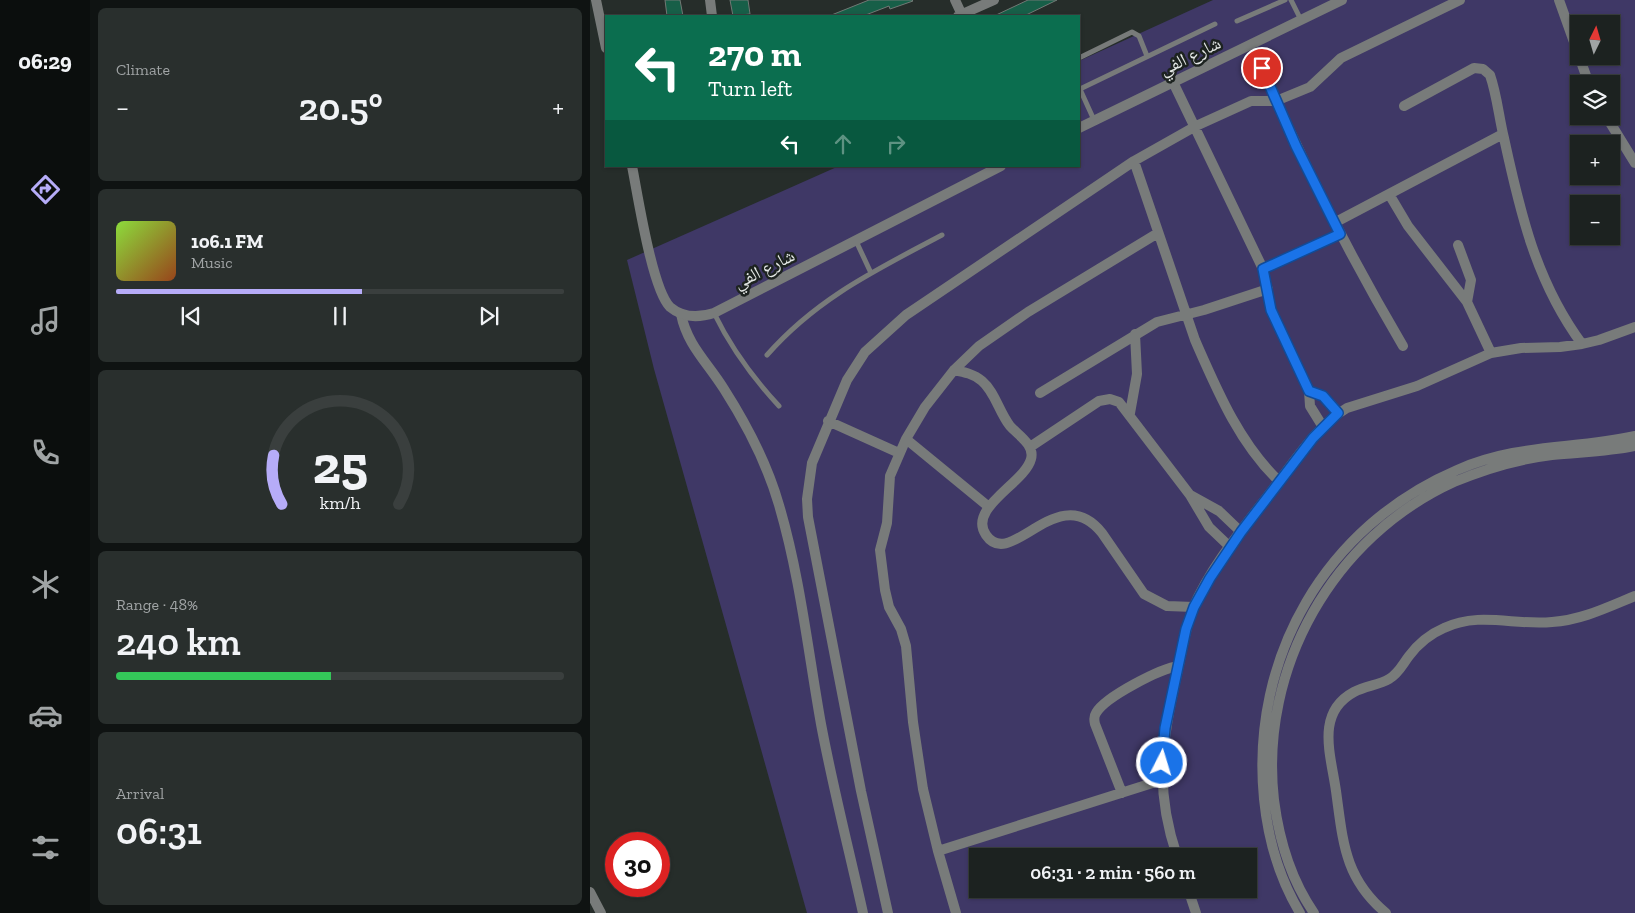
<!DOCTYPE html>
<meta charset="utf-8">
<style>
body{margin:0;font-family:"Zilla Slab","Noto Naskh Arabic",serif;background:#292f2d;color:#f1f3f6;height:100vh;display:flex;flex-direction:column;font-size:19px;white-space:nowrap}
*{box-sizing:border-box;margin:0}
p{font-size:16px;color:#a0a4a5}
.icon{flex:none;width:28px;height:28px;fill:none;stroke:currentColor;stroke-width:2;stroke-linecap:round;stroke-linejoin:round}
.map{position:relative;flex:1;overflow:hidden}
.panel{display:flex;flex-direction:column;gap:8px;padding:8px;background:#0f1312;width:500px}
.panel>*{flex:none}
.banner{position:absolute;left:15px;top:15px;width:475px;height:152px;border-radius:0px;box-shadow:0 1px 4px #0004,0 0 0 1px #3a3f3e;background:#0b6e4f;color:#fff;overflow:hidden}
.needle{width:32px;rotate:5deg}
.tools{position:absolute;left:980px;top:15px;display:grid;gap:10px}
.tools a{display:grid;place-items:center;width:50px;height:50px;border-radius:0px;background:#1c2220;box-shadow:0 1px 4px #0004,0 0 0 1px #3a3f3e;font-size:25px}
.speed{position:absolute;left:15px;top:832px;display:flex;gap:10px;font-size:25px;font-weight:700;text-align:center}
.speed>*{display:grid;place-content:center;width:65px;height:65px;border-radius:50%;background:#1c2220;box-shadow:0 1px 4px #0004,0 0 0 1px #3a3f3e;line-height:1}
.speed .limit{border:8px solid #d22;background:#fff;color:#111}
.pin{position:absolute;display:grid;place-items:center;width:42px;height:42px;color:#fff;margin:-21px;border:2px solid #fff;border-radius:50%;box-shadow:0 1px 5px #0007}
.me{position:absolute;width:55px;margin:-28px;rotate:5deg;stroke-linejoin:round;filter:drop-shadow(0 0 4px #0008)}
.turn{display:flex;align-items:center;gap:18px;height:105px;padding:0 20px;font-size:22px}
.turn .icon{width:65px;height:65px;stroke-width:2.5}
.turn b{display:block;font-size:35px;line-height:42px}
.lanes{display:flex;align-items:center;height:48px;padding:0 20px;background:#0003;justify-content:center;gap:25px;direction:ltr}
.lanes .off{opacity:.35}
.big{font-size:38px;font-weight:600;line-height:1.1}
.panel .tile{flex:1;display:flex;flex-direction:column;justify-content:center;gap:8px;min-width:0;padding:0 18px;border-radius:8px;background:#292f2d}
.panel .dial{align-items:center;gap:0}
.dial svg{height:130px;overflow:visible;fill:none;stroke:#3a3f3e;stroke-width:7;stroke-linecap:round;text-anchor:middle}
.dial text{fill:#f1f3f6;stroke:none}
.song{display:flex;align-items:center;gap:15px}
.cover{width:60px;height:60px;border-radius:8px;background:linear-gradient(135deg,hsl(90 70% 55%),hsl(20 70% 35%))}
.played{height:5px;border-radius:2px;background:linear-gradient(90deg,#b6acf8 55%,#3a3f3e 55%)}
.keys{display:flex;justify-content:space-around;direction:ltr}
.heat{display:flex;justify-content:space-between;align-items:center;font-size:28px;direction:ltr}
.charge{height:8px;border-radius:4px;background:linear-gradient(90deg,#34c759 48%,#3a3f3e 0)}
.trip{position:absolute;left:379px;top:848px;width:288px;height:50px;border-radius:0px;background:#1c2220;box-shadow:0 1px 4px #0004,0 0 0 1px #3a3f3e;font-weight:600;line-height:50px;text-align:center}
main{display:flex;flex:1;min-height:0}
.tabs{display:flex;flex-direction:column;width:90px;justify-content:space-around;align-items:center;background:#0b0e0d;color:#a0a4a5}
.tabs .icon{width:35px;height:35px}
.tabs .selected{color:#b6acf8}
.tabs b{font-size:22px;color:#f1f3f6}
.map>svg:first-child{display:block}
.green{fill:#3f3866;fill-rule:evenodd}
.building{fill:#175f48;stroke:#717975}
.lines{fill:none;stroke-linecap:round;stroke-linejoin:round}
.service{stroke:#787b7a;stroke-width:5}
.minor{stroke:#787b7a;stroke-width:10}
.tertiary{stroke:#787b7a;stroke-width:10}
.route-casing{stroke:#114b97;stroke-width:12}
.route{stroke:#1a73e8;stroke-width:9}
.labels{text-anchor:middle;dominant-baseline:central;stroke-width:5;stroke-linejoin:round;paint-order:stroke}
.street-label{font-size:18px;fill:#e4e8e6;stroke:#1d2320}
</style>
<main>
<nav class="tabs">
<b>06:29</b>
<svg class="icon selected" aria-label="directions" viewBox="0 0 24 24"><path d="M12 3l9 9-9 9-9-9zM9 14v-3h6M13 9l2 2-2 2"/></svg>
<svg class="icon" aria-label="music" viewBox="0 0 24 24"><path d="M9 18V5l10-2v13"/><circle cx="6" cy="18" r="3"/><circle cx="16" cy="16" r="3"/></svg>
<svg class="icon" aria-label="phone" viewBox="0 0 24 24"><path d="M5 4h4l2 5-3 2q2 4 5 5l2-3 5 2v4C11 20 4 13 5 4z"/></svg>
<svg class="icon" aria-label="climate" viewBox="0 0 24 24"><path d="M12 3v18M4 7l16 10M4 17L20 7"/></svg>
<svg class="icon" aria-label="car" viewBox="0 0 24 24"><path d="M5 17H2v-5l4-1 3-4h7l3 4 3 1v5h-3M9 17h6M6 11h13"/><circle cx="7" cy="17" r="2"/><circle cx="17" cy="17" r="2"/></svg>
<svg class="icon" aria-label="filters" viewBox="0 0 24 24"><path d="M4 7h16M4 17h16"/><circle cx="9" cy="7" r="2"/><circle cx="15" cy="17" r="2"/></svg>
</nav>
<section class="panel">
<div class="tile"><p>Climate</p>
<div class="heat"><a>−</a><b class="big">20.5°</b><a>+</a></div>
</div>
<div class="tile">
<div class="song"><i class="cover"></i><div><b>106.1 FM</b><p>Music</p></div></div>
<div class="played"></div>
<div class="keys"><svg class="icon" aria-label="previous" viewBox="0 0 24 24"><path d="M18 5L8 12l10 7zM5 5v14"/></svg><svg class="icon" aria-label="pause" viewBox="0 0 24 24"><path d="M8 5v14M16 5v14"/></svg><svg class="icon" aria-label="next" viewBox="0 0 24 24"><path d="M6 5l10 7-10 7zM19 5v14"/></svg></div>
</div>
<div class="tile dial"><svg viewBox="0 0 100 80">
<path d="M14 69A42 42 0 1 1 86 69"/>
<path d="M14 69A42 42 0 0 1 9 39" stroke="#b6acf8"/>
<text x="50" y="56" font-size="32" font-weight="700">25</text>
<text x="50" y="72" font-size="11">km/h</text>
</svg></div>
<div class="tile"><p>Range · 48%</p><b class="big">240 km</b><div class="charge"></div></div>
<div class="tile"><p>Arrival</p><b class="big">06:31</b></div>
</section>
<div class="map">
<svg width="1045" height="913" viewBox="0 0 1045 913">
<rect width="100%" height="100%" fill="#262d2a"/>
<path class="green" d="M623,0H1045V913H217L64,369L37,260L249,166H489V61ZM989,24H1021V56H989ZM989,84H1021V116H989ZM989,144H1021V176H989ZM989,204H1021V236H989ZM388,856H658V889H388Z"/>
<path class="building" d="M75,0H90L93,16H77Z
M140,0H158L160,14L143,16Z
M279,0H322L323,1L300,9L299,6L273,16H239Z
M438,0H467L434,16H404Z"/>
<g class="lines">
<path class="service" d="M701,0L711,20
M647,21L695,0
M489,58L542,32L549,36L557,56
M489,87L504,120
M490,89L625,24
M266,241L281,273
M124,313C141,348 162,377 189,406
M177,355C227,298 286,270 352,235"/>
<path class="minor" d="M120,0L122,16
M365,0L372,15
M969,0L989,56
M368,16L404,0
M989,56L999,84
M672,68C713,164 760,256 813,346
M583,82L673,269L681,310L719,391L720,406L733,427
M814,106L884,68L893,69L900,75C907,95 909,118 914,138C930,212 946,282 992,344
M1016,116L1045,163
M544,161L605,340C627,390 649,443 689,481
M799,194L818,226L877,302L901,353
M744,223L913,134
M868,245L881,280L877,302
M673,269L750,234
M91,314C97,345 118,363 134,389C157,425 177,463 189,505C210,576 218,651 231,724C243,788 259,850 273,913
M364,370C374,372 384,374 392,381C405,392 409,412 420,426C428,435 445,445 441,459C435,483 377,508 396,535C421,572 468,478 512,533L554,594L577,606L604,607
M719,391L733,396L749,413
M450,393L567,322L614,310L678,289
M540,413L547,374L545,334
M238,421L309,453
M316,439L399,507
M440,447L509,401L520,399L529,402L600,495L619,527L640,547
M600,495L629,511L651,532
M532,793L505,724C504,720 504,716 506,713C515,697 571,668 589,666
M348,851L572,780
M587,856C564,788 572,742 587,674C592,652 595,629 603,608C622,564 655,526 683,489C705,461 726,426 757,408L827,386L901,353L931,348L970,347L992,344L1009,340L1045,327
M598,889L606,913
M298,913L271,791L218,517L217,499L222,463L257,380L275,352L316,315L544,161L606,126L661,101H686L720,87L751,58L870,0
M366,913L348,851L333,789L323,722L316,646L311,629L299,607L295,590L290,550L297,523L300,476L316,439L335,407L364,370L389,346L438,312L568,233
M796,913C754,878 753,841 746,791C741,755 725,713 764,692C775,686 789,685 799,679C809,673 812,665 819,656C828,644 840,634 854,628C890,611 925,626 962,622C992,620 1018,607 1045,596"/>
<path class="tertiary" d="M6,0L16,48
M489,128L752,0
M42,166C48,196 62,289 80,307C93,318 108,318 124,313L411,166
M0,892L11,913
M710,913C689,878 678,839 674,799C660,657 736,526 867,470C928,443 983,450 1045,436
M724,913C701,880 689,839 684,800C669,668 743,537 864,482C895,469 929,459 962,455C990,452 1018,452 1045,446"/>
</g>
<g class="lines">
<g class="route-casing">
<path id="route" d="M572,763L575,728L596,629L604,607L620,578L651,532L723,438L748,413L733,396L719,391L681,310L673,269L750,234L706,146L672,68"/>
</g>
<use href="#route" class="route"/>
</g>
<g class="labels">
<g class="street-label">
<text transform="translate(600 56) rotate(-26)">شارع الفي</text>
<text transform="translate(174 269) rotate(-27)">شارع الفي</text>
</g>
</g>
</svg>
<div class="tools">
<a><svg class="needle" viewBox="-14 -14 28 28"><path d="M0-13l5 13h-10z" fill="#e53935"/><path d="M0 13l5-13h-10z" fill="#a0a4a5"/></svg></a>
<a><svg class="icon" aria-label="layers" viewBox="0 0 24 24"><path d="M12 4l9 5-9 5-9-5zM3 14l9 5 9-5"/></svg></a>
<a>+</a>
<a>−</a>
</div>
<div class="speed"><div class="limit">30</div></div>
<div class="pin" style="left:672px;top:68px;background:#d93025"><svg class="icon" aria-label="arrive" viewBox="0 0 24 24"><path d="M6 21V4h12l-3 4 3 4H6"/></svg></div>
<svg class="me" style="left:572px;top:763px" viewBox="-20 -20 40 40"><circle r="17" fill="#1a73e8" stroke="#fff" stroke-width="3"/><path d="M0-11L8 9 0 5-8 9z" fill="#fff"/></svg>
<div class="trip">06:31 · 2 min · 560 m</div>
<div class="banner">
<div class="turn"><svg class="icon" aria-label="left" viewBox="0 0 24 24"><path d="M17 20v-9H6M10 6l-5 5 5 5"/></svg><div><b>270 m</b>Turn left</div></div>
<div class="lanes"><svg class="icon" aria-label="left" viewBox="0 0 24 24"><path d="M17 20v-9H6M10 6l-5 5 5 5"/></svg><svg class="icon off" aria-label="ahead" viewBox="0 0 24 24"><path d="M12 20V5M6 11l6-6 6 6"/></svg><svg class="icon off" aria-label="right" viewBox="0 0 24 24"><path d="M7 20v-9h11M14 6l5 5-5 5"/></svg></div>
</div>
</div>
</main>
